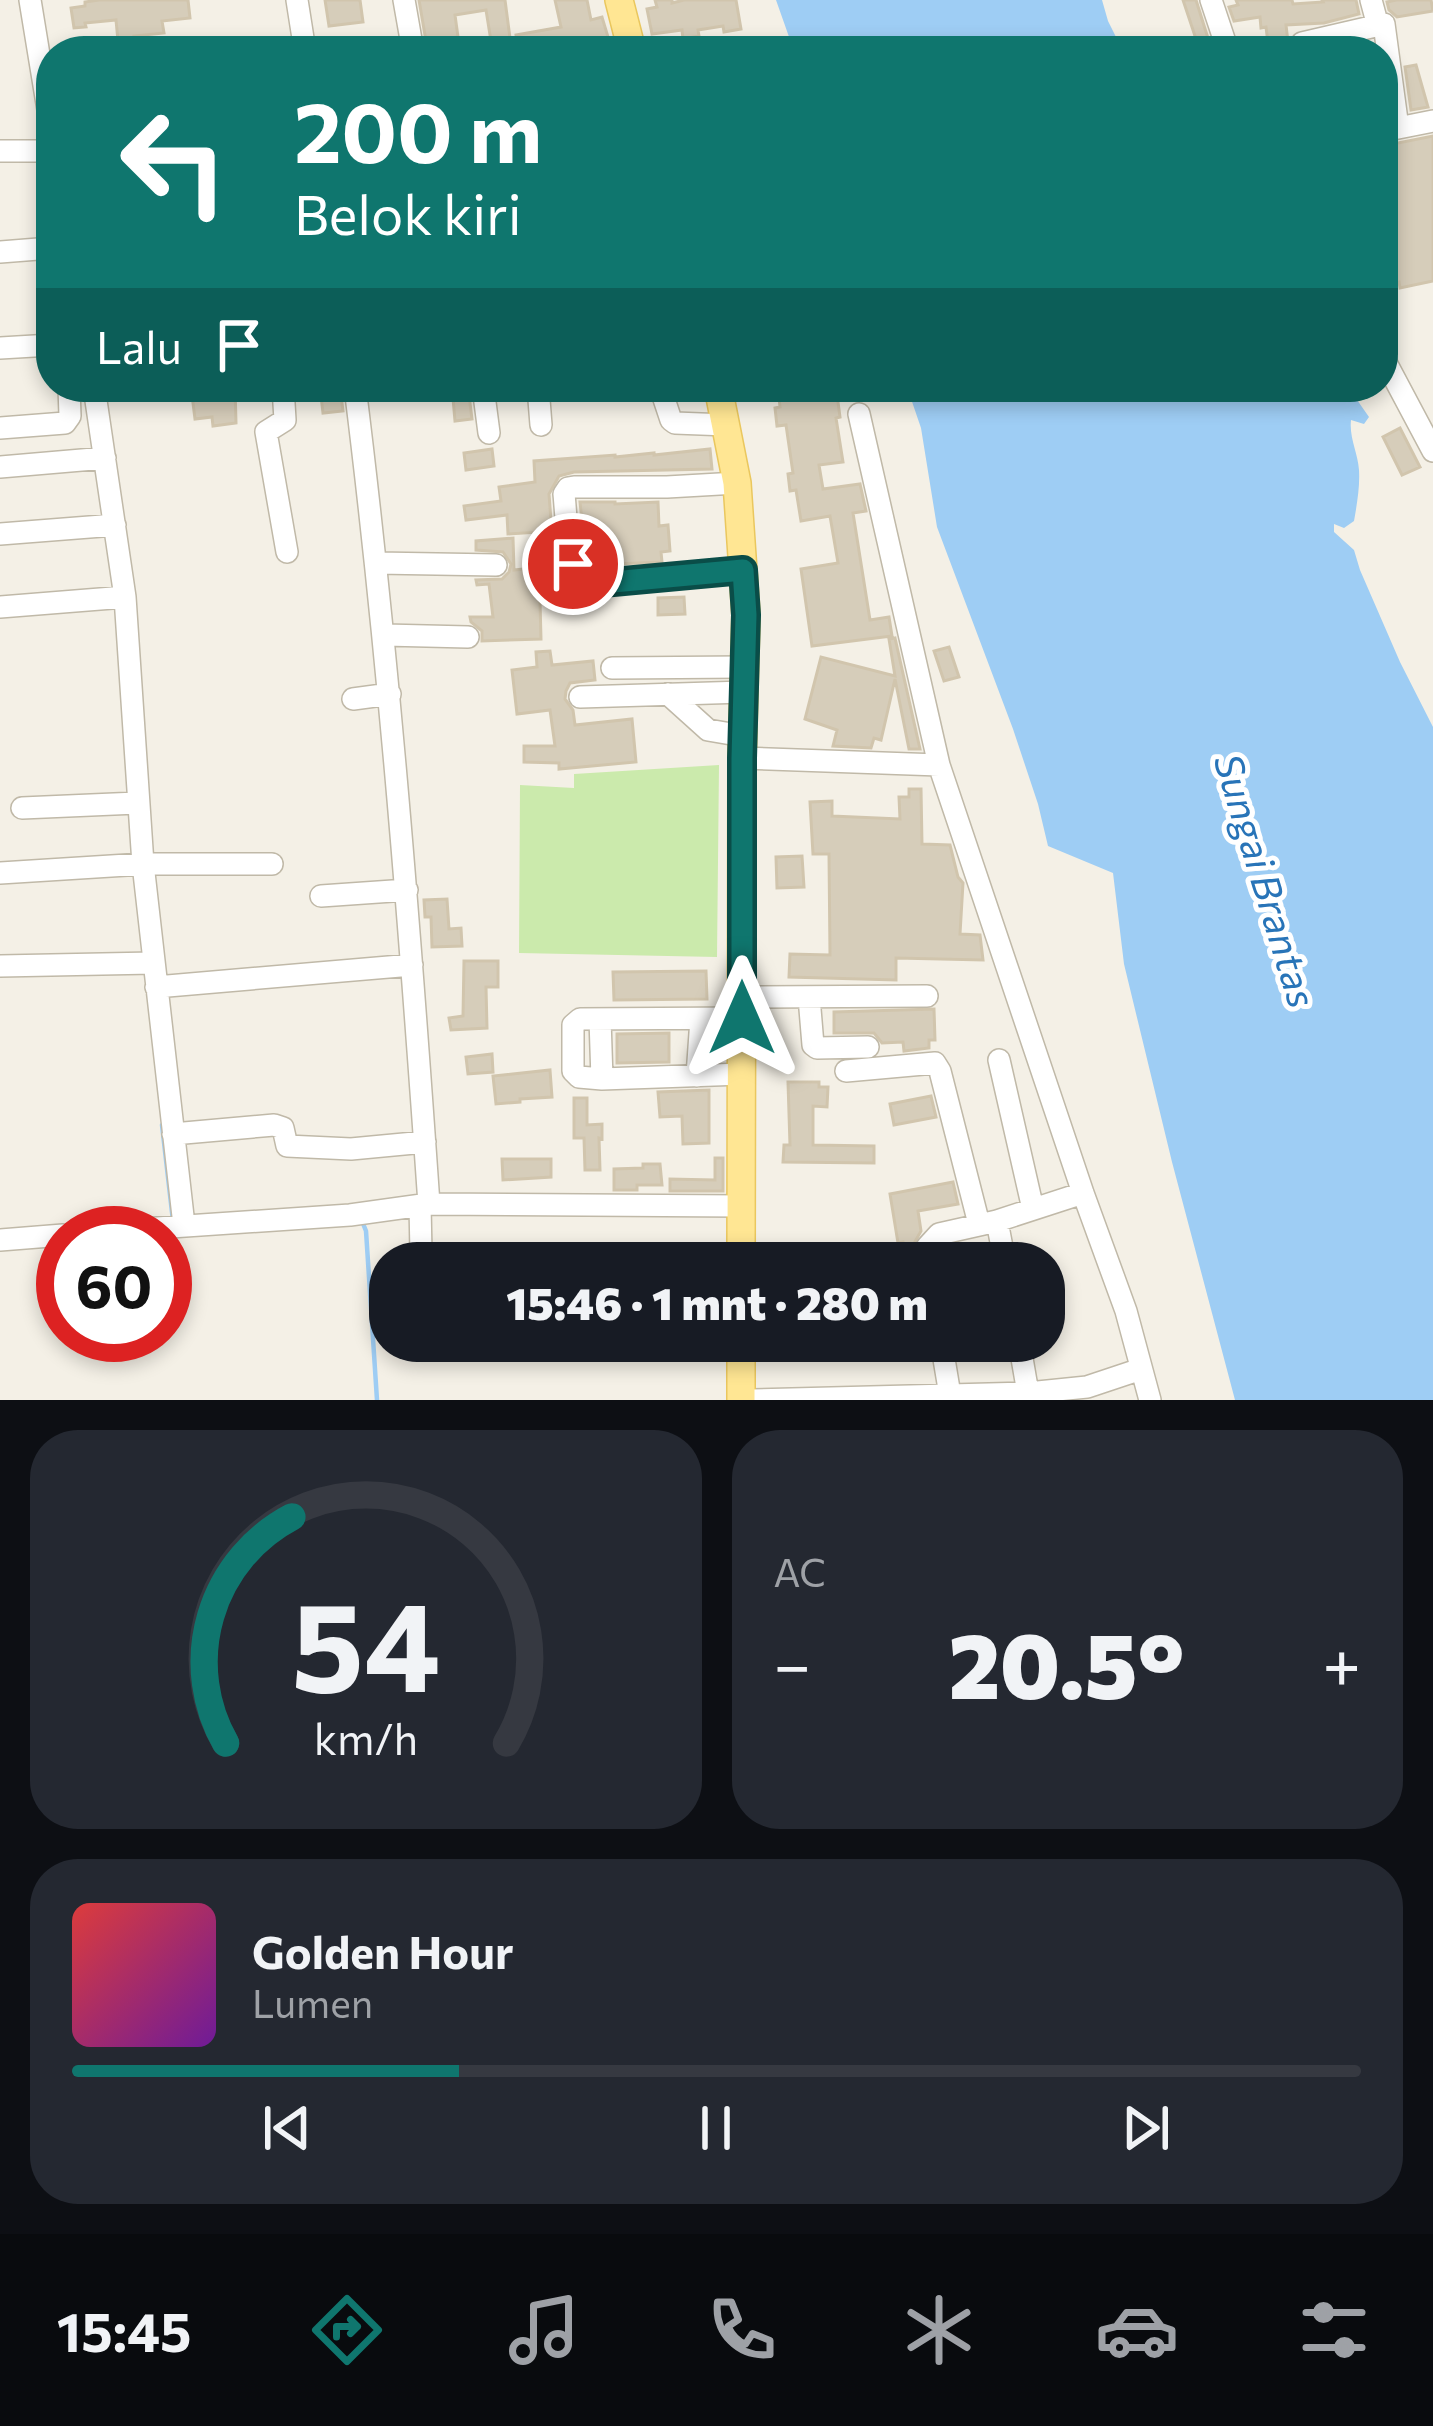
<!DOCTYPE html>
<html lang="id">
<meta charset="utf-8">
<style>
body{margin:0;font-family:Commissioner,sans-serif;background:#242831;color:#f1f3f6;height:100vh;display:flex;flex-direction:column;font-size:45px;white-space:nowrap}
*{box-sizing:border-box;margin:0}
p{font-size:39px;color:#9ea1a6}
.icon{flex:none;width:66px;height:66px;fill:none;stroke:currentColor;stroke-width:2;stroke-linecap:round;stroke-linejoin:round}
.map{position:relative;height:1400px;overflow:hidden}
.side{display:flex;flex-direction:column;gap:30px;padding:30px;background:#0d0f14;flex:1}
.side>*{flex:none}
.hud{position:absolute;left:36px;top:36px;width:1362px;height:366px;border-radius:48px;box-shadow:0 6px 18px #0003;background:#0f766e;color:#fff;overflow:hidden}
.speed{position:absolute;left:36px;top:1206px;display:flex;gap:24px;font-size:60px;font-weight:700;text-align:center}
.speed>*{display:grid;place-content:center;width:156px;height:156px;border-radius:50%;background:#171b24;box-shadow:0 6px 18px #0003;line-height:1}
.speed .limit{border:18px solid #d22;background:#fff;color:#111}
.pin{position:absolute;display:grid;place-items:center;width:102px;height:102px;color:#fff;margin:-51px;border:6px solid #fff;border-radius:50%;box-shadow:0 3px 12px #0007}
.me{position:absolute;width:132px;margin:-66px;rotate:0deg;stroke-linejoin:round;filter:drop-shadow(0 0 9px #0008)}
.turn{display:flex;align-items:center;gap:42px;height:252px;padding:0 60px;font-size:54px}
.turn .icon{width:156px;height:156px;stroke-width:2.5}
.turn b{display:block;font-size:84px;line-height:102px}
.then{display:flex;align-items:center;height:114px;padding:0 60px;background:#0003;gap:24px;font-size:45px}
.big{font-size:90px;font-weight:800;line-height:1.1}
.side .tile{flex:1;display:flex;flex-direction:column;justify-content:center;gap:18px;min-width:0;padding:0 42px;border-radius:48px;background:#242831}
.side .dial{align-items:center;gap:0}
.dial svg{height:312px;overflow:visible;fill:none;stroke:#363941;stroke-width:7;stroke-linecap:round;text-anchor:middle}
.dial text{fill:#f1f3f6;stroke:none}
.song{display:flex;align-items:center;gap:36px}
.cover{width:144px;height:144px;border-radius:18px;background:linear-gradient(135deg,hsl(0 70% 55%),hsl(280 70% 35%))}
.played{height:12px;border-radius:6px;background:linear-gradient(90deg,#0f766e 30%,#363941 30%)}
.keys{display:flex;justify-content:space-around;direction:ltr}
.heat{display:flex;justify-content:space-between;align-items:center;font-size:66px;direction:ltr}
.side .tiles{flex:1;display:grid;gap:30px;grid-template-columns:1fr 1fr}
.tile:last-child{grid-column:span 2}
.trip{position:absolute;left:369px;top:1242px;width:696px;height:120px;border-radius:48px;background:#171b24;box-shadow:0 6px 18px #0003;font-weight:800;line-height:120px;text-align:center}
.dock{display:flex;height:192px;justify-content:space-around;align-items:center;background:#090b0e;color:#9ea1a6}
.dock .icon{width:84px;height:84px}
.dock .on{color:#0f766e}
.dock b{font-size:54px;color:#f1f3f6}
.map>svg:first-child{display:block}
.green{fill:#cbeaac}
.water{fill:#9ecdf4}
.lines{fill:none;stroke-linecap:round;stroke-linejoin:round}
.stream{stroke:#9ecdf4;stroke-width:4.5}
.building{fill:#d6cdba;stroke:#d1c5ad;stroke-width:3}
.minor-casing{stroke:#c0b9a8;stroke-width:24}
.major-casing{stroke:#eac75e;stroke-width:30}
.minor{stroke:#fff;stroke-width:21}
.major{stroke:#ffe693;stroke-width:27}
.route-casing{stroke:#0a4d48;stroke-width:30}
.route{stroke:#0f766e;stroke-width:21}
.labels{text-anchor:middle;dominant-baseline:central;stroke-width:10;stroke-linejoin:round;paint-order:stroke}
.water-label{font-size:39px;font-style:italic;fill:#2874b8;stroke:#fff}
</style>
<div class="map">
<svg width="1433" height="1400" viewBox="0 0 1433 1400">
<rect width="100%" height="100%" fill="#f4f0e6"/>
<path class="green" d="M719,765L717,957L519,953L520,785L574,788V774Z"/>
<path class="water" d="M776,0H1102L1108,21L1123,51H794Z
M907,387H1348L1369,417L1364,424L1351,420C1349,438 1358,453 1359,470C1360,487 1357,504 1354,521L1344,528L1334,524V532L1354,550L1360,570L1400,662L1433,727V1400H1235L1172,1162L1124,964L1113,873L1048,846L1038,804L1013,729L937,527L921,428Z"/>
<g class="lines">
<path class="stream" d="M162,1125L173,1221
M362,1221L366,1231L377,1400"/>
</g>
<path class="building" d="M99,0H188L190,18L162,21L164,33L134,36L136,51H119L116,20L85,23L86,27L74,28L71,8L85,6V2Z
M325,0H360L363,22L329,26Z
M419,0H505L510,38L491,41L486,10L455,15L458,37L426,41Z
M555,0H587L591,20L602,17L611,47L597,51H587L586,48L548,51L547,46L518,51L516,35L561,27Z
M655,0H672V3L684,0H736L741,29L724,32L723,26L698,30L699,36L683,39L682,30L652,34L647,9L657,7Z
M1183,0H1196L1212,51H1200Z
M1236,0H1292L1293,4L1323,2L1322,0H1356L1359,14L1324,23L1286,25L1289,51H1269L1266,27L1261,28L1260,17L1234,21L1229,7L1238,5Z
M1396,0H1431L1433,11L1397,17L1389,10L1387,2Z
M1416,65L1428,107L1411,110L1405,67Z
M1433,136V281L1400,288L1399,282L1383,284V265L1396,263L1383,183V146Z
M191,387H235L236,423L213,426L212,417L195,419Z
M320,387H340L343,411L323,413Z
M452,387H468L472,419L455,421Z
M778,387H836L840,417L836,418L843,462L819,465L823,489L860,484L866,511L853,513L870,620L889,617L892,636L812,646L801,569L838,563L830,516L801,521L796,490L790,491L788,474L793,473L786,425L777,426L775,408L780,407Z
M1400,428L1420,467L1402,475L1383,437Z
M492,449L494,466L466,470L464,453Z
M710,449L712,469L574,472L559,476L549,494L552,534L558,565L570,586L571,599L540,601L541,639L482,641V631L471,622L470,617H493L489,584L477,585L476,580L502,579L509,572L511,564L503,552L476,550V541L513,538L514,570L542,567L539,532L508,534L507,515L466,520L464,506L501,501L499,487L535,482L534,461L615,455V457L654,453V455Z
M580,502H615V504L658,502L659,526L668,525L670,551L661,552L662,562L593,565L588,561L585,550Z
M684,597L685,614L658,615V598Z
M895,638L920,749H909L895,679L881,740L874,738L871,748L833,746L837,730L805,719L821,657L895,676L889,639Z
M949,647L959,677L944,681L934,651Z
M550,651L552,665L593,661L595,680L570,683L566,691L565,699L573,710L575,725L632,719L636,762L559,769V763L524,762V746H555L550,710L517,714L512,670L537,667L536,652Z
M909,789H921L922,844L950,845L958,877L963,883L960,934L980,935L983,960L896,958V980L789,977L790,954L830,955L829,854H813L810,802L832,801V816L900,819L899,797H909Z
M802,856L804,887L777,888L776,857Z
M447,899L449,929L461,928L462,946L432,947L431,917H425L424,900Z
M464,961H498V987H486L487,1028L451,1030L449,1018L463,1016Z
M706,971L707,999L614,1000L613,972Z
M934,1009L935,1040H929V1048L904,1051L903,1042L882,1043L874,1033H834V1012Z
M669,1033V1062L617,1063V1034Z
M492,1054L493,1072L468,1074L466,1057Z
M550,1070L552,1097L520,1099V1102L496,1104L493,1076Z
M788,1082H819V1087H828L827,1107L813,1106V1145L874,1146V1163L783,1162L784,1145H790Z
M709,1090V1143L683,1144L682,1116L660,1117L658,1092Z
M931,1096L936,1117L894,1125L890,1104Z
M574,1098H587V1125L602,1124V1139L599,1138L600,1170H585L584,1138H574Z
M715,1158H723V1191H670V1179L715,1180Z
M502,1159H551V1177L503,1180Z
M643,1164H660L662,1185H637V1190H614V1169L643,1168Z
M953,1182L958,1204L918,1211L921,1231L912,1247L904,1248L903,1242L898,1243L890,1194Z"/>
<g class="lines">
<g class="minor-casing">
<path id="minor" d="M30,0L51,128
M297,0L305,51
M404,0L413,51
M1211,0L1228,51
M1371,0L1378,26
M1302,43L1384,24L1398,128
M1383,131L1433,121
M0,151H51
M0,252L51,248
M0,348L51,345
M1383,357L1433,451
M94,387L125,597L143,864L184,1225
M283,387L285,420L266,432L287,552
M355,387C389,659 410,931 429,1204
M483,387L489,433
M538,387L541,425
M660,387L671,420L675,423L727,425
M859,414L939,765L1083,1193L1126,1311L1150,1400
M0,428L65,423L70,416L69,387
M0,467L105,458
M737,483L667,487H574L568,488L564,494C566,513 567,553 575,568C581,578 591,581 602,583L743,570
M0,534L115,525
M377,563L496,565
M0,607L125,597
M385,635L468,637
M612,668L744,667
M668,694L708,730L743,736
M580,697L744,692
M353,699L390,694
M742,758L939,765
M22,808L137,803
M0,873L143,864H272
M321,896L407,890
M0,966L153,963
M156,987L412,965
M742,997L927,996
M809,997L813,1045L817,1048L868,1047
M742,1018L580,1019L573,1025V1071L579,1077L602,1079L742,1074
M600,1019L602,1079
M999,1060L1033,1209
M846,1071L935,1063L940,1071L979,1224
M697,1076L701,1019
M173,1134L274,1125L283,1128L287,1146L351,1149L425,1142
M420,1205L421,1253
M997,1221L1005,1263
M83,1233L350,1215L429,1204L741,1206
M0,1240L63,1235
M929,1263L927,1247L939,1234L997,1221L1083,1193
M941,1341L950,1395
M1019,1341L1028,1393
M616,1344L646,1341
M752,1400L1028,1393L1087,1387L1141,1369"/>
</g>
<g class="major-casing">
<path id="major" d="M619,0L632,51
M718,387L737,483L746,615L742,758L741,1263
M741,1400V1341"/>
</g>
<use href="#minor" class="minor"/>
<use href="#major" class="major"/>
</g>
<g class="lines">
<g class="route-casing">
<path id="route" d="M573,564C579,576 589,581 602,583L743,570L746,615L742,758V1018"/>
</g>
<use href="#route" class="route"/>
</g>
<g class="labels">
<g class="water-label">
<text transform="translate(1267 880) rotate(73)">Sungai Brantas</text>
</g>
</g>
</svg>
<div class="speed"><div class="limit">60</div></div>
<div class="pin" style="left:573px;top:564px;background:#d93025"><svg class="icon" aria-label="arrive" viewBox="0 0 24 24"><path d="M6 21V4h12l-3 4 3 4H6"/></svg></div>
<svg class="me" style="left:742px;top:1018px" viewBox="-20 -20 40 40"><path d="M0-17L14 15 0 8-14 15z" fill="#0f766e" stroke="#fff" stroke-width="4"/></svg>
<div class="trip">15:46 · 1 mnt · 280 m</div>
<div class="hud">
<div class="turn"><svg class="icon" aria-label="left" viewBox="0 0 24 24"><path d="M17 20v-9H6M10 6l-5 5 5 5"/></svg><div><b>200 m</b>Belok kiri</div></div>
<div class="then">Lalu<svg class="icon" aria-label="arrive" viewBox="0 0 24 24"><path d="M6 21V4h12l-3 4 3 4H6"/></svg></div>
</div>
</div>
<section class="side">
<div class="tiles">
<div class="tile dial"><svg viewBox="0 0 100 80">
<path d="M14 69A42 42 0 1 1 86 69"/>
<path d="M14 69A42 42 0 0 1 31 11" stroke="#0f766e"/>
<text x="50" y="56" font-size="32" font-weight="700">54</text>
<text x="50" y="72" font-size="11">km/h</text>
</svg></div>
<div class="tile"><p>AC</p>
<div class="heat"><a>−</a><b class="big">20.5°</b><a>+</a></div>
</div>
<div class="tile">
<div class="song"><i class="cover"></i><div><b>Golden Hour</b><p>Lumen</p></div></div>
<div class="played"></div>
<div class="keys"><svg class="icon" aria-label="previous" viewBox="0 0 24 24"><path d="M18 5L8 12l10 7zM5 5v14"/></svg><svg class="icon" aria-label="pause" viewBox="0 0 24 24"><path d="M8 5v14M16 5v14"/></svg><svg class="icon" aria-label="next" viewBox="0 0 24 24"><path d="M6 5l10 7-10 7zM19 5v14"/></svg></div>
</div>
</div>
</section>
<nav class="dock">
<b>15:45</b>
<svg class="icon on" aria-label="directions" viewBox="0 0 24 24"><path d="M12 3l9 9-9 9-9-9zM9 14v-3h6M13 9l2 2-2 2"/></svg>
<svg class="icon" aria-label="music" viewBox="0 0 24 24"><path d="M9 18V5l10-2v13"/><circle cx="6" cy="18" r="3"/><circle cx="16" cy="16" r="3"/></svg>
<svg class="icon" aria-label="phone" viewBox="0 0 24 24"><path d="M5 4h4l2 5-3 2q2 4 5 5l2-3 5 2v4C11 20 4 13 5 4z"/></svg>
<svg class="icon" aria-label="climate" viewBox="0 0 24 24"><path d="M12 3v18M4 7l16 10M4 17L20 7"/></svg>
<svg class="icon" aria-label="car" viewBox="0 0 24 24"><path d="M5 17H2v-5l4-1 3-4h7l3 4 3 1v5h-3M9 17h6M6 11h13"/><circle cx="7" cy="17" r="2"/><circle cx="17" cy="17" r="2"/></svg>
<svg class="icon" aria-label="filters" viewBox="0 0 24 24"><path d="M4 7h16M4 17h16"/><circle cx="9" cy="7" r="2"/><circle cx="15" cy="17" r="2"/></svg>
</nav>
